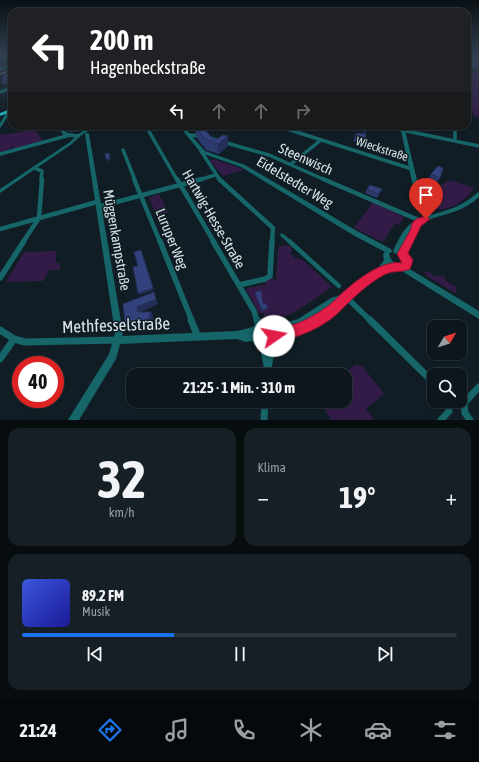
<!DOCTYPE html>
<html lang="de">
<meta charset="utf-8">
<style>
body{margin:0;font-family:"Asap Condensed",sans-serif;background:#151f25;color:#f1f3f6;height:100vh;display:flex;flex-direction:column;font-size:15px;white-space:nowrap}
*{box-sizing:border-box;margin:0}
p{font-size:13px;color:#9a9fa3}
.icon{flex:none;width:22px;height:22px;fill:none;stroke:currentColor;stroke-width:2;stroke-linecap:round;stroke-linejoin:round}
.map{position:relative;height:420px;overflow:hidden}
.panel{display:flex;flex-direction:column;gap:8px;padding:8px;background:#070c0f;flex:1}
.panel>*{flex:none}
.banner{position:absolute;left:8px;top:8px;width:463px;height:122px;border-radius:12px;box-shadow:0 1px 3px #0004,0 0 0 1px #2c353b;background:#202124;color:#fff;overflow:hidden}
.needle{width:26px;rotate:51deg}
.controls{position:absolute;left:427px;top:320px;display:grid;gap:8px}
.controls a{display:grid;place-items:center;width:40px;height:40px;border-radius:8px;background:#0c161c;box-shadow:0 1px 3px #0004,0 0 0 1px #2c353b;font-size:20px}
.speed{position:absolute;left:12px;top:356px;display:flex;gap:8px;font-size:20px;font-weight:700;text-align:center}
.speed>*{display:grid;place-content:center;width:52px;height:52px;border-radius:50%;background:#0c161c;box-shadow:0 1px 3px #0004,0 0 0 1px #2c353b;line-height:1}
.speed .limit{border:6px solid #d22;background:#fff;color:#111}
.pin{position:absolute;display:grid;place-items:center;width:34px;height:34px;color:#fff;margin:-41px -17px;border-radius:50% 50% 50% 0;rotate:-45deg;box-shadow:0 0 4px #0007}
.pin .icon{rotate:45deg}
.me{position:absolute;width:44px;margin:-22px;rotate:78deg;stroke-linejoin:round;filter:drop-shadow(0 0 3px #0008)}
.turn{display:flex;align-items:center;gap:14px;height:84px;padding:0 16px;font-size:18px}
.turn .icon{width:52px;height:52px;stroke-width:2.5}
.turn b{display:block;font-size:28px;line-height:34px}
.lanes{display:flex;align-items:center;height:38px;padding:0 16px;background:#0003;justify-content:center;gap:20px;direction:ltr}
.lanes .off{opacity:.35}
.big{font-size:30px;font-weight:700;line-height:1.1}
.panel .widget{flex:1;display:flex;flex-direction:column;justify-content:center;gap:6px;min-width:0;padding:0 14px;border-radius:12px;background:#151f25}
.panel .dial{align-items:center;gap:0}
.dial b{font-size:52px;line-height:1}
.song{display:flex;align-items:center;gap:12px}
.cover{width:48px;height:48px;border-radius:6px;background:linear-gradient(135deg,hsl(230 70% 55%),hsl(240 70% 35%))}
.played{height:4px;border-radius:2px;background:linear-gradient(90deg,#1a73e8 35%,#2c353b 35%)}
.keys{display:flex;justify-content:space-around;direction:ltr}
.heat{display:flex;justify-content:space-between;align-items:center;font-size:22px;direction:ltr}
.panel .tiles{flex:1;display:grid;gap:8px;grid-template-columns:1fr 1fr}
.widget:last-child{grid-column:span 2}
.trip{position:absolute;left:126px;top:368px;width:226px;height:40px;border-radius:12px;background:#0c161c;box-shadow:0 1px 3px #0004,0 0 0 1px #2c353b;font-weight:700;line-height:40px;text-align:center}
.tab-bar{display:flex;height:64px;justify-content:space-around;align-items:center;background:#05090b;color:#9a9fa3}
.tab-bar .icon{width:28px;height:28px}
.tab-bar .on{color:#1a73e8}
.tab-bar b{font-size:18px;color:#f1f3f6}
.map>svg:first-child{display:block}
.green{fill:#321c47}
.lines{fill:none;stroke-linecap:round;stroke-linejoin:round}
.pedestrian-far1{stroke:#156569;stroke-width:3.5}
.pedestrian{stroke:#156569;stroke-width:4.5}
.minor-far5{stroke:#156569;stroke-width:2.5}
.minor-far4{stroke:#156569;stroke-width:3}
.minor-far3{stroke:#156569;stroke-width:3.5}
.minor-far2{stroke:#156569;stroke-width:4.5}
.minor-far1{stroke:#156569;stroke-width:5.5}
.minor{stroke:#156569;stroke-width:7}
.tertiary{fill:#156569;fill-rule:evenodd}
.primary{fill:#20acb3;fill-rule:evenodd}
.tram{stroke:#97a1a7;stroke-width:1}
.wall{fill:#2c396c}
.shaded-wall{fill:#242e58}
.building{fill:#33427d;stroke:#242e58}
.route{fill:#e11d48;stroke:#92132f}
.labels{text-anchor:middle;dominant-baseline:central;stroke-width:3;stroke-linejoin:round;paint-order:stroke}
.far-street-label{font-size:12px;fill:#dae3e8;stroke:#101d25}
.street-label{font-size:14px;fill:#dae3e8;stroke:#101d25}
.near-street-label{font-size:17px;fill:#dae3e8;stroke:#101d25}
</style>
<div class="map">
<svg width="479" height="420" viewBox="0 0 479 420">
<rect width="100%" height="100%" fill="#101d25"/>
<path class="green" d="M467,72L479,73V118L473,116L472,110L467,109Z
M35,130L43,141L13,149L12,145L10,149L0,152V135Z
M214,159L245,170L226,175L224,177L210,161Z
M450,180L474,188C467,199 453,210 439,209C437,209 433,207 430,206L426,190L430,191Z
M159,194L168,212L157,216L149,198Z
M373,202L404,217L399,225L395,223L383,242L354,228Z
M286,245L291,247L292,251L290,253L296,259L298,258L304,261L332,287L295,312L272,321L267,320L263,313H259L247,291V288L265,285L266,281L272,278L276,280L278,247Z
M56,251V263H60V270H49L43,281L6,282L24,252Z
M428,271L434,276H444L447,282L456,287L457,292L455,293L427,276L424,272Z
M356,364L363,367L384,394L366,409L374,420H331L325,410L323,401H345V375H343Z"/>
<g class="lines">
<path class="pedestrian-far1" d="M282,235L290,242"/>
<path class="pedestrian" d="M289,241L339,286"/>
<path class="minor-far5" d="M0,69L12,65
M8,89L12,88"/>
<path class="minor-far4" d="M0,92L11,88
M0,126L9,111
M60,126L62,129
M146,126L148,129
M277,126L288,129
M380,126L397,129
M455,126V129
M187,129L195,126"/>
<path class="minor-far3" d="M61,128L64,133L69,135
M147,128L177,180
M284,128L412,169
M392,128L479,146
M455,128V141
M185,130L189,128
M189,135L201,136
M209,138L269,155L325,180
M123,150L135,180
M201,151L220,180
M0,154L70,135L78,136
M291,164L321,140
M34,168L42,171L41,180
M199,180L215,175"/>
<path class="minor-far2" d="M134,179L160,242
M177,179L214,242
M219,179L273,228L272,242
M323,179L421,221
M98,207L202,179
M0,229L97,202
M23,242L39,218L42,179"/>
<path class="minor-far1" d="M160,241L192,321
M213,241L254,311L257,321
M0,278L24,241
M239,285L265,279L270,276L272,241
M345,296L371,321"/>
<path class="minor" d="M191,320L198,337
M257,320L259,326
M370,320L434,383
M0,330L14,339L25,342L119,340
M263,344L267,366
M0,359L14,339
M267,375L270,357L269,343
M264,420L265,401
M441,420L449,411V401
M470,420L465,413L464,403L479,387"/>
<path class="tertiary" d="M92,126H97L80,136L72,144L0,193V189L70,142L78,134Z
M179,126H183L205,151L245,165L357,231L391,249L392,251L391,253H389C391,261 393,263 401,265L404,264C403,258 399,254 394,253L393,251C402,233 405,223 426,216L417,205L400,126H404L423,205L431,215C451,209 461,207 477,193L479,192V197C465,210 451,213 433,218L432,219L428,220L419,224V229L405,254L409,258L410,265L408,268L479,311V319L400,270L394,269L381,274L348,298L341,307L334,314L316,325L294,335L277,339C272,350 258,352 252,341L246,342L237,339L120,344L116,359L79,420H68L109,354L115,333L85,134L86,133L89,134L123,333L122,336L237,331L253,327L256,324L262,322H267L274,326L298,319L331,298L343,294L377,270L384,260L383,254L385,252L353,235L241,167L201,153ZM413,228L401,251H399L408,234ZM332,305L320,315L308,321ZM263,329H266L270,333L269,337L266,340H262L259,338V333Z"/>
<path class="primary" d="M10,109H12V112L0,116V113Z"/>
<path class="tram" d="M0,74L12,70"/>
</g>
<path class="wall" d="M12,72V83L3,84L2,80Z
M64,126H88L80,131L70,132L65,129Z
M195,127L213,139L216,140L228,136V146L219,154L206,150L196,137Z
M355,136L366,141L365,146L353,141Z
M431,174L440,178L436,184L427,180Z
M367,189H382L380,193L377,198L365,193Z
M255,292L263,304L268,308L267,309L262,312L255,294Z
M123,304H158L140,312H151L153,317L151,328L131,329L128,327L125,322Z"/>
<path class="shaded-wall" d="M479,65V66L470,69L471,68Z
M78,126H88L80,131Z
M228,136V146L219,154L218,144Z
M110,158L111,160L107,161L106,159Z
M141,250L154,290L139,295L138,293Z
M154,292L158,304L140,312L141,318L138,312L137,307Z
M268,308L267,309L262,312V310Z
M151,312L153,317L151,328L148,323Z"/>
<path class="building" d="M467,58L477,61L479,63V65L471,68L467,67Z
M6,72H12V76L8,77L12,80H2Z
M195,127L205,130L213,139L216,140L223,135L228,136L218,144L205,139Z
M365,130L366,141L355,136L357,133L364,134Z
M109,153L110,158L106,159L105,154Z
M438,166L443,168L440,178L431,174Z
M370,185L382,189L378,194L367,189Z
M141,250L153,288L138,293L133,267L138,266L134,252Z
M261,291L263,304L265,303L268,308L262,310L255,292Z
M154,292L156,299L137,307L138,312H151L148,323L128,324L125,322L123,304Z"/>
<linearGradient id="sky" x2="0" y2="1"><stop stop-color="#091014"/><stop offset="0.49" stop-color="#314051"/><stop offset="1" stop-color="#314051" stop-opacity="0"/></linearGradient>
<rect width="479" height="116" fill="url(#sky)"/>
<path class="route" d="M426,216L430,219L421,226L408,253L413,260L410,269C401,273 393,270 384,275C369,283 355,296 343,308C330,323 306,335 287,339C280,341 275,343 269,340L267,336L269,331C281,326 295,326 307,319C316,314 327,308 335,300C349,286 380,259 402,263L397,254L411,229C411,220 418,218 426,216Z"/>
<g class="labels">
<g class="far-street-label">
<text transform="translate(382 149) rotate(18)">Wieckstraße</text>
</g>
<g class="street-label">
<text transform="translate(306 159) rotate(24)">Steenwisch</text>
<text transform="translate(295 182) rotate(31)">Eidelstedter Weg</text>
<text transform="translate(214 219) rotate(60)">Hartwig-Hesse-Straße</text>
<text transform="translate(172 239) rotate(68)">Luruper Weg</text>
<text transform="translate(117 240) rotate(80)">Müggenkampstraße</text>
</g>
<g class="near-street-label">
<text transform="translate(116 325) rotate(-2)">Methfesselstraße</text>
</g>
</g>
</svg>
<div class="controls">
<a><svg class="needle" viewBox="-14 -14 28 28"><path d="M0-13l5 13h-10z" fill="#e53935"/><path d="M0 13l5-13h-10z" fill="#9a9fa3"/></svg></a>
<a><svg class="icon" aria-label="search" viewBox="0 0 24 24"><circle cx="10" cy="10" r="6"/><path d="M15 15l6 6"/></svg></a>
</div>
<div class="speed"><div class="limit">40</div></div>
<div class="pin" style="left:426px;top:219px;background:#d93025"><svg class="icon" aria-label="arrive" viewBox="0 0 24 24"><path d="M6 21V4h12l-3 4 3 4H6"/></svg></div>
<svg class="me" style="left:274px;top:336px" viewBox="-20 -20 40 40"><circle r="19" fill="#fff"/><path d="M0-13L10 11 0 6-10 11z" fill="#e11d48"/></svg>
<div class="trip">21:25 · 1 Min. · 310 m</div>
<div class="banner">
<div class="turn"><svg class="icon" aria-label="left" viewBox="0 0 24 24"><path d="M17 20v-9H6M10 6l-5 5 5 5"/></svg><div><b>200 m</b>Hagenbeckstraße</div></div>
<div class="lanes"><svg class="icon" aria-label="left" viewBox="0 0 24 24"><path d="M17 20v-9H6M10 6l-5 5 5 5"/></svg><svg class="icon off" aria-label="ahead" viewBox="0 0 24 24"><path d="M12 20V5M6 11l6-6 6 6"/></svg><svg class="icon off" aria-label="ahead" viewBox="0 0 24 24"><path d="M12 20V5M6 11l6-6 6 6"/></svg><svg class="icon off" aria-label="right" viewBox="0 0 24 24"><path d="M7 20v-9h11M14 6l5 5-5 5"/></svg></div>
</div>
</div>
<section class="panel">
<div class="tiles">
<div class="widget dial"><b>32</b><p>km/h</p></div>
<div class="widget"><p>Klima</p>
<div class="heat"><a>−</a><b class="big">19°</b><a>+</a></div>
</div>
<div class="widget">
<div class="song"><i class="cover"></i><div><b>89.2 FM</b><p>Musik</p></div></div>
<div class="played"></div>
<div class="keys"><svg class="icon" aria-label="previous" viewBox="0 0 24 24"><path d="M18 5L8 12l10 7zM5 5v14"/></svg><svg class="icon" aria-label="pause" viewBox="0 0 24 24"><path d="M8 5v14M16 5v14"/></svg><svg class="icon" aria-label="next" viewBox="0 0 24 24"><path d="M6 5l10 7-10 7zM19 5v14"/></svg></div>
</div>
</div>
</section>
<nav class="tab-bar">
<b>21:24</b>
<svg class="icon on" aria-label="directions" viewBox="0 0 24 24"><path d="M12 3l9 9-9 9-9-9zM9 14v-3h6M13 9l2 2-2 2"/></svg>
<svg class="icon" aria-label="music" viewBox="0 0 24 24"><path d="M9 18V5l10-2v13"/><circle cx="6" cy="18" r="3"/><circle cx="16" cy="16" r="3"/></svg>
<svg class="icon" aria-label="phone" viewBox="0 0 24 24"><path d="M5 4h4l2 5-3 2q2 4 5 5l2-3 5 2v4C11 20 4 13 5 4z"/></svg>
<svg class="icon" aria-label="climate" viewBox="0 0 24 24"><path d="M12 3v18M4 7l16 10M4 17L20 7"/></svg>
<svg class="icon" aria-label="car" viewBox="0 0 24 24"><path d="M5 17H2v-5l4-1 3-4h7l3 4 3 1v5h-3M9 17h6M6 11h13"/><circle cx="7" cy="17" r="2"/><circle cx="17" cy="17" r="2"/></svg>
<svg class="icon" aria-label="filters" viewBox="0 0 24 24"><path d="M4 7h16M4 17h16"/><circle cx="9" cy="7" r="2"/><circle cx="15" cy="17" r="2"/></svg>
</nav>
